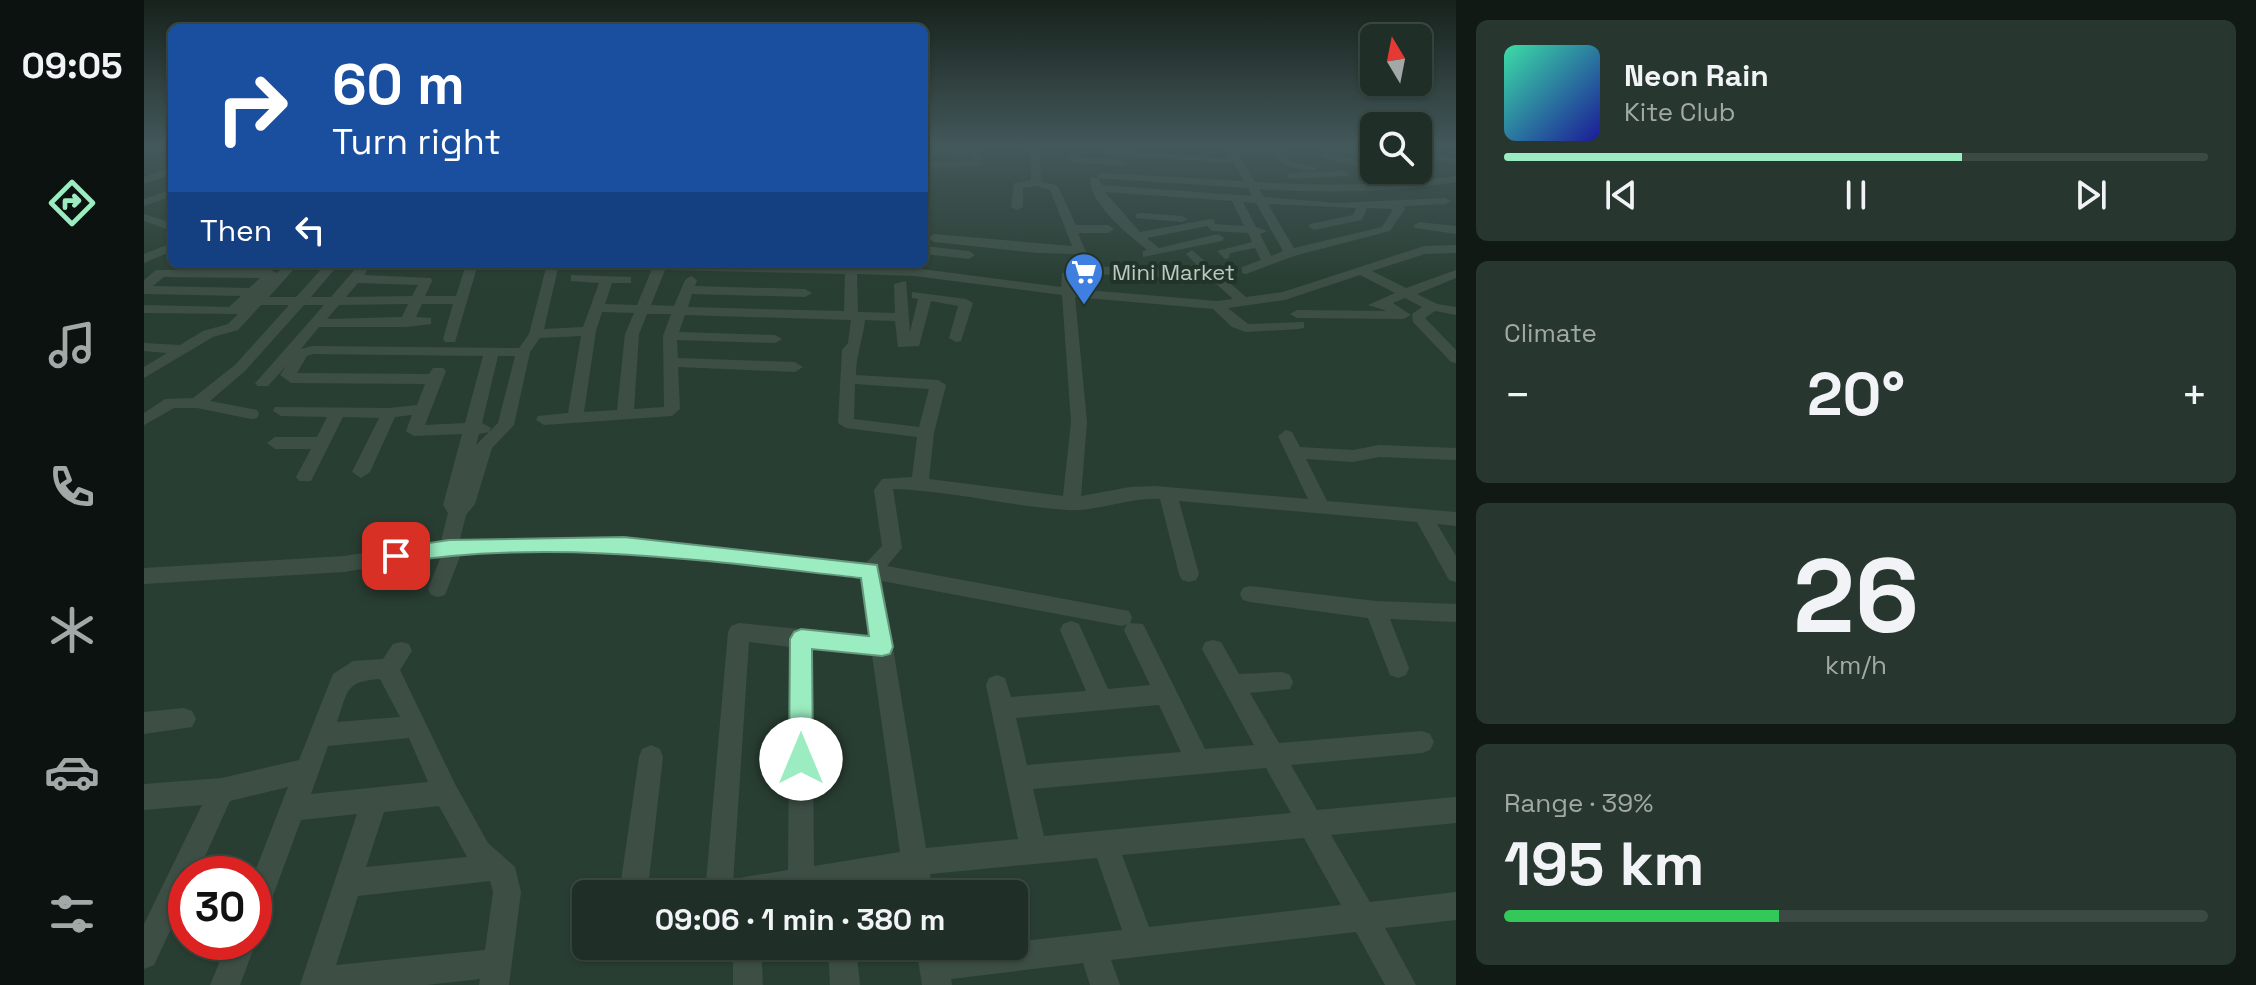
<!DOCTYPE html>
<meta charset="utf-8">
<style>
body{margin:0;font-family:"Space Grotesk",sans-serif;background:#27362e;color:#f1f3f6;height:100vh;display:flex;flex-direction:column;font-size:30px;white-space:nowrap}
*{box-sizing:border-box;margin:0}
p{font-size:26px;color:#a1a8a7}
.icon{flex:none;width:44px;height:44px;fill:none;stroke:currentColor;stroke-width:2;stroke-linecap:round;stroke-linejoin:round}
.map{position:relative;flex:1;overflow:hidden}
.side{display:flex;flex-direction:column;gap:20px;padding:20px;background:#111915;width:800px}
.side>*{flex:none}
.top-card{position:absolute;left:24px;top:24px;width:760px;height:244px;border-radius:12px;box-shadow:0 2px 6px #0004,0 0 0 2px #3c4a43;background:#1a4fa0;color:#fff;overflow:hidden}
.needle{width:52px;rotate:350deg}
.fabs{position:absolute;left:1216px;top:24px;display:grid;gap:16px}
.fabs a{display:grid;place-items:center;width:72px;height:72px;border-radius:12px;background:#1f2e26;box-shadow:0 2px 6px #0004,0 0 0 2px #3c4a43;font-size:40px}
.speed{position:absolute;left:24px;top:856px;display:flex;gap:16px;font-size:40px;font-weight:700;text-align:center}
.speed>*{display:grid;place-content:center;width:104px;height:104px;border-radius:50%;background:#1f2e26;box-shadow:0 2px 6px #0004,0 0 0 2px #3c4a43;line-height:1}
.speed .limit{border:12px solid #d22;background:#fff;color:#111}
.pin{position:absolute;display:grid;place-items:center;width:68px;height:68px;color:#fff;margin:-34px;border-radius:16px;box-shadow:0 4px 12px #0006}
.me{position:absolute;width:88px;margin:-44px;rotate:0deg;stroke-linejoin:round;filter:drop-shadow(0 0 6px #0008)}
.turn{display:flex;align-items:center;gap:28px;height:168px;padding:0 32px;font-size:36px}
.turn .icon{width:104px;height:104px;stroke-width:2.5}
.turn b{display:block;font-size:56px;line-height:68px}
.then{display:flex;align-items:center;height:76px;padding:0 32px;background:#0003;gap:16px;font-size:30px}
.big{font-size:60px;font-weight:600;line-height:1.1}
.side .card{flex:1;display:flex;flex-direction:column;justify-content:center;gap:12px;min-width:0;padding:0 28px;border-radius:12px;background:#27362e}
.side .dial{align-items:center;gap:0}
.dial b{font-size:104px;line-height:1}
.song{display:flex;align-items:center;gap:24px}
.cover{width:96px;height:96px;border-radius:12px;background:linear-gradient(135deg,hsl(160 70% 55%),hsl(240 70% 35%))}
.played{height:8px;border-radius:4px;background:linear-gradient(90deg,#9becc1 65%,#3c4a43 65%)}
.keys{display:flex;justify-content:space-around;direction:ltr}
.heat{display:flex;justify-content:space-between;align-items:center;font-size:44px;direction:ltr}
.charge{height:12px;border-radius:6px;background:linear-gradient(90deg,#34c759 39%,#3c4a43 0)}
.trip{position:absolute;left:428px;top:880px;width:456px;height:80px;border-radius:12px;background:#1f2e26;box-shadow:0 2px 6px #0004,0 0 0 2px #3c4a43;font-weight:600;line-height:80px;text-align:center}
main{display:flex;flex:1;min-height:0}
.tabs{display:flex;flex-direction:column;width:144px;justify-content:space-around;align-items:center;background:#0c120f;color:#a1a8a7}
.tabs .icon{width:56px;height:56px}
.tabs .selected{color:#9becc1}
.tabs b{font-size:36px;color:#f1f3f6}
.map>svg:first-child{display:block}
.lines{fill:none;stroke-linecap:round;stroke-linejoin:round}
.minor{fill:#3d4f45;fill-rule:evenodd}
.route{fill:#9becc1;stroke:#65997d;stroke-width:2}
.labels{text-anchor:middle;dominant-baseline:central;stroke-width:8;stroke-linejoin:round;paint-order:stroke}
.far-poi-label{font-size:22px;fill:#bac9c1;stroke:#22342a;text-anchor:start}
</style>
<main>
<nav class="tabs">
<b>09:05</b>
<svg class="icon selected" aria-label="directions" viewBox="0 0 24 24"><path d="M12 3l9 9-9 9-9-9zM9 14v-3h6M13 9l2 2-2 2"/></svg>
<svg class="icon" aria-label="music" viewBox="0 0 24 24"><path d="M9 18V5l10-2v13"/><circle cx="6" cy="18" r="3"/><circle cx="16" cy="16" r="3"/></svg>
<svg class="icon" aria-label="phone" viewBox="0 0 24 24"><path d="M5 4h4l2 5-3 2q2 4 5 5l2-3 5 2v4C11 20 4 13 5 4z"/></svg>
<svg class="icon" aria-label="climate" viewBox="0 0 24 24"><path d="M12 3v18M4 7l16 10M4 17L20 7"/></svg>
<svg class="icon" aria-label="car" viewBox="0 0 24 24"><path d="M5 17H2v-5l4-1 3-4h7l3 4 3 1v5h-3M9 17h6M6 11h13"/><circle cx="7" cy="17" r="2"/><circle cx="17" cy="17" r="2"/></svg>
<svg class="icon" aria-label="filters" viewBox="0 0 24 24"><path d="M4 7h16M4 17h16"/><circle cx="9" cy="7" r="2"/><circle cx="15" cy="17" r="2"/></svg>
</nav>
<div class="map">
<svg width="1312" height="985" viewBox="0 0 1312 985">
<rect width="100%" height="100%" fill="#293e32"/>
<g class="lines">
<path class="minor" d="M15,146L28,147L0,157V151Z
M823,146H833L837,166L780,168V162L827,161L826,156L783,155L780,150H824Z
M886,146H896L897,181L914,186L932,225H964L970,229L964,233H934L948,266L1060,272L1042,254L1048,250L1102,297L1139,292L1280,246L1312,245V253L1281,254L1228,271L1262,288L1312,270V278L1273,294L1293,304L1312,307V315L1291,311L1281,318L1312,350V363L1307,362L1269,322L1268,314L1278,307L1261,298L1249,303L1267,315L1260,319L1153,318L1146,314L1153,310L1243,311L1224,305L1251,293L1216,275L1141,300L1084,308L1104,324L1160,322V328L1155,329L1102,332L1088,327L1069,309L931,297L943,422L937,496L986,487L1011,486L1164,499L1134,436L1142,430L1148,432L1156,447L1209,450L1235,445L1312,448V460L1235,457L1209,462L1162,459L1183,501L1312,512V526L1293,524L1312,556V582L1305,580L1273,522L1035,501L1055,574L1052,580L1045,582L1038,580L1035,574L1016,499C985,497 954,512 923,510C865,506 808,491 749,489L758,548L743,566L985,611L988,617L986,623L999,624L1061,749L1110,745L1058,649L1061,642L1069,640L1077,642L1095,674L1138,672L1146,675L1149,682L1146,689L1106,693L1135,743L1278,731L1286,734L1290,742L1286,750L1278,753L1147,765L1173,810L1312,797V823L1187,835L1226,902L1312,892V920L1241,928L1272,985H1241L1212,932L967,960L976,985H946L939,963L807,979L808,985H778L772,946H800L801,950L870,946V942L978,930L953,858L786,874L790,894H762L760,878L663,894H561L584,632L587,626L595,623L725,636L717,578L480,552L317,554L301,595L294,597L287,595L284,589L297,556L200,572L0,584V568L200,556L297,541L304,513L299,505L318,434L270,436L262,431L268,415L251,417L226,472L217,478L208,472L235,418L199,417L167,481H155L152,477L167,449H131L123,443L131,437H173L183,417L137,416L129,411L131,407L245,408L273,405L281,384L147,383L136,375L143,365L124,386H114L111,383L114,380L180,305H160L101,371L66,401L113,410L115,414L113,418L107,419L53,408H30L0,425V413L21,399L49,398L91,365L145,305H117L94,330L69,337L0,378V367L23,353L0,351V343L36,345L59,331L84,324L94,314L0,313V305L85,307L97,296L0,294V280L12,270H127L133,273L136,270L130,264H145L150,269L125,297H152L182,264H195L167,297H187L212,268L217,267L223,271L220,275L287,278L288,281L281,296H312L322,264H334L311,342H301L299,339L309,304H278L272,317L287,318V324L262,327H175L157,349L168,346L375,348L385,334L403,264H415L400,329L439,327L455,283L427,281V275L487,277V283H468L461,304L493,305L508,269L450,268L444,264L701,266V264H713V267L770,268L917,287L918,273L936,268L930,254L892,253L790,242L784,238L790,234L928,246L906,190L892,186L879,188V207L873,210L867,207L870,183L887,180ZM521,270L701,274L700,311L544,307L548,294L661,297L668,293L661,289L551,286L553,280L547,276L541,280L530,306L507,305ZM713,274L770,276L918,295L927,422L919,496L785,479L790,433L802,385L794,380L712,375C712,354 719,340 721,320L751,321L754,347L775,346L787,301L814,306L805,338L812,342L817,341L829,303L822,299L768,292V298L774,299L766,332L762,281L750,284L751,313L714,312ZM951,274L1068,280L1089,299L1073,301L931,289L930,278L938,276L942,284L947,285L953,281ZM20,277L116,278L105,288L9,286ZM214,283L274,285L268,296L202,297ZM264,304L258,317L183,319L195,305ZM458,312L490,313L481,334L473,410L440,412L452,331ZM503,314H527L519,336L520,407L490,409L495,334ZM541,315L707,320L704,343L698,350L694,423L702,428L773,437L768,477L738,479L730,490L738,546L722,563L480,538L316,539L322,515L331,504L348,448L370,425L386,352L396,338L437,336L424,413L394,416L392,420L400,425L528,416L536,409L534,367L651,372L659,367L651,362L534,358L533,340L631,343L638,339L631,335L535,332ZM169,354L339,356L321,423L281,425L302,371L299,368H289L285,374L153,373L163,356ZM354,356H371L354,423L332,445L335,434L345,432L347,428L338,423ZM711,384L785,389L775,427L710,419ZM738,581L978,626L983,624L980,630L1006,685L964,689L935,624L927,621L919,624L916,630L942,691L867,697L861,678L853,675L845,678L842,685L874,839L782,848ZM605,642L646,647L644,870L600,877L589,883ZM668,649L728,655L756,852L670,866ZM1015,705L1037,752L883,765L872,718ZM1122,768L1147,813L900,836L889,789ZM1160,838L1197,905L1005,927L978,855Z
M1062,146H1132L1149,162L1173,168L1168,171L1142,166L1129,154L1093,151L1111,182C1178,186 1245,186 1312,176V182C1247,193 1181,193 1115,189L1120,197L1193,203L1301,198L1307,201L1301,204L1260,206L1261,209L1246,231L1150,256L1102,274L1098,273V267L1117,260L1111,248L1086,253L1085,258L1081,259L1073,251L1108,242L1104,233L1068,231L1063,226L1003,238L1015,248L1074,234L1080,238L1078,241L999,257V251L1003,250C984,234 946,205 946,178H953L957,173L1100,181L1088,160L1083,163L963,155L958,152L963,149L1087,159L1082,150ZM954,178L1104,188L1108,196L958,185ZM961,192L1088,201L1100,226L1071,224L1070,220L1066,219L996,232ZM1099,202L1112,203L1139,251L1127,256L1116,234L1123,231L1112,227ZM1124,204L1212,208L1209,215L1166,224L1164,226L1170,230L1218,220L1223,208L1249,209L1238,227L1150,248Z
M1180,146L1230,153V159L1187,151L1186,154L1230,164V170L1176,158Z
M1274,151L1312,158V164L1274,157Z
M929,157L978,160L983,163L978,166L925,162V158Z
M28,167V174L0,184V177Z
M1241,170H1271L1291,175L1286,178Z
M1200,171L1205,174L1204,176L1147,179L1142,176L1147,173Z
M28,189V196L0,206V199Z
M996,213L1038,216L1044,219L1038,222L992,218V214Z
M0,214L28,223V231L0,221Z
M1275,222L1312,226V234L1271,228L1269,226Z
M28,243V251L0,263V254Z
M780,246L825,251L831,255L825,259L780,254Z
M1106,586L1232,601L1312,604V622L1246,619L1265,668L1262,675L1254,678L1246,675L1224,618L1106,602L1099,600L1096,594L1099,588Z
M257,642L265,644L268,651L256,670L311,784L344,843L371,867L377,892L365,985H335L336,979L283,985H156L213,814L157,820L120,920L110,924V874L144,787L86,801L53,874H42V897L10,965L0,969V924L58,805L0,810V784L78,778L155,760L189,674L209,661L239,659L249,644ZM236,679L256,717L193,722C204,692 200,681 236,679ZM265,738L284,782L167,794L184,746ZM295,806L323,857L222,867L240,812ZM346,881L349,892L341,950L192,965L214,896Z
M40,708L48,711L52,719L48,727L0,734V712Z
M507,745L516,749L519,757L504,888L506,894H478L476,888L495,757L498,749Z
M110,936L112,942L96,985H66L84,942H110Z
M589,946H617L619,985H589Z
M684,946H712L716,985H686Z"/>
</g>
<linearGradient id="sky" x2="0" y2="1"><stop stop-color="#17221c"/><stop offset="0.51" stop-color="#43585a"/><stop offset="1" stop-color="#43585a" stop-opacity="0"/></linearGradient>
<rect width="1312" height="284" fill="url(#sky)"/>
<path class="route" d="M480,537L733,565L749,647L746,654L738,656L668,649L669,759L666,768L657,771L649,768L645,759L646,639L650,632L657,629L725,636L717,578C563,561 407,538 252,563L245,561L242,556L245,550L252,548L305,540Z"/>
<defs>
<g id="supermarket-pin" transform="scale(2)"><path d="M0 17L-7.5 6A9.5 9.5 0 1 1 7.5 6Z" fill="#3f7fe0" stroke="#22342a"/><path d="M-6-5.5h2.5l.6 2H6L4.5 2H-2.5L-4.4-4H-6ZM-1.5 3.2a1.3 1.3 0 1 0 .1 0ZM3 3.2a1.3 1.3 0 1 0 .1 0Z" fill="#fff"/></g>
</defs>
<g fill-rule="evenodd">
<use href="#supermarket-pin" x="940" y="272"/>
</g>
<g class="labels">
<g class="far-poi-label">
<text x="968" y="272">Mini Market</text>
</g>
</g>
</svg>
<div class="fabs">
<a><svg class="needle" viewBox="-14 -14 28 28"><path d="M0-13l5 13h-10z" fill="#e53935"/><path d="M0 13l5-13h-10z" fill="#a1a8a7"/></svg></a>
<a><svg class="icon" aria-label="search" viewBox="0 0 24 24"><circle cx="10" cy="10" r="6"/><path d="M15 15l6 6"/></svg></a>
</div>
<div class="speed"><div class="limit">30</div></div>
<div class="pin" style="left:252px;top:556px;background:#d93025"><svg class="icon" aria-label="arrive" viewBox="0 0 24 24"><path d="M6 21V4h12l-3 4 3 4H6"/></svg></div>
<svg class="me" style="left:657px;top:759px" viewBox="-20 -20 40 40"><circle r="19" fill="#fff"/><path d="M0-13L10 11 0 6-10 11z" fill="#9becc1"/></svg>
<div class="trip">09:06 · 1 min · 380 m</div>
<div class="top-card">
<div class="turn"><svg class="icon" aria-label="right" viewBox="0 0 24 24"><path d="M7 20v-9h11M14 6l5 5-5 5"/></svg><div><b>60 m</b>Turn right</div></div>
<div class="then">Then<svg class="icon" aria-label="left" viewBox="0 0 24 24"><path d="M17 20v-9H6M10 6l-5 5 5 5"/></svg></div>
</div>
</div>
<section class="side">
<div class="card">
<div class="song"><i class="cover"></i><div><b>Neon Rain</b><p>Kite Club</p></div></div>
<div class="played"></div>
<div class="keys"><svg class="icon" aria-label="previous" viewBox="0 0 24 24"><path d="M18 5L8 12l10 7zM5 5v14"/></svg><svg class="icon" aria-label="pause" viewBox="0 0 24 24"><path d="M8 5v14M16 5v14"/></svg><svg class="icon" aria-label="next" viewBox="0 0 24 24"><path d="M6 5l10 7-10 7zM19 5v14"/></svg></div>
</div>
<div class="card"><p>Climate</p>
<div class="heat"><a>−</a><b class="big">20°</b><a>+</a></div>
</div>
<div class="card dial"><b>26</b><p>km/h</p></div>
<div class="card"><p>Range · 39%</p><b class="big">195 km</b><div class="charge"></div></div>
</section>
</main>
